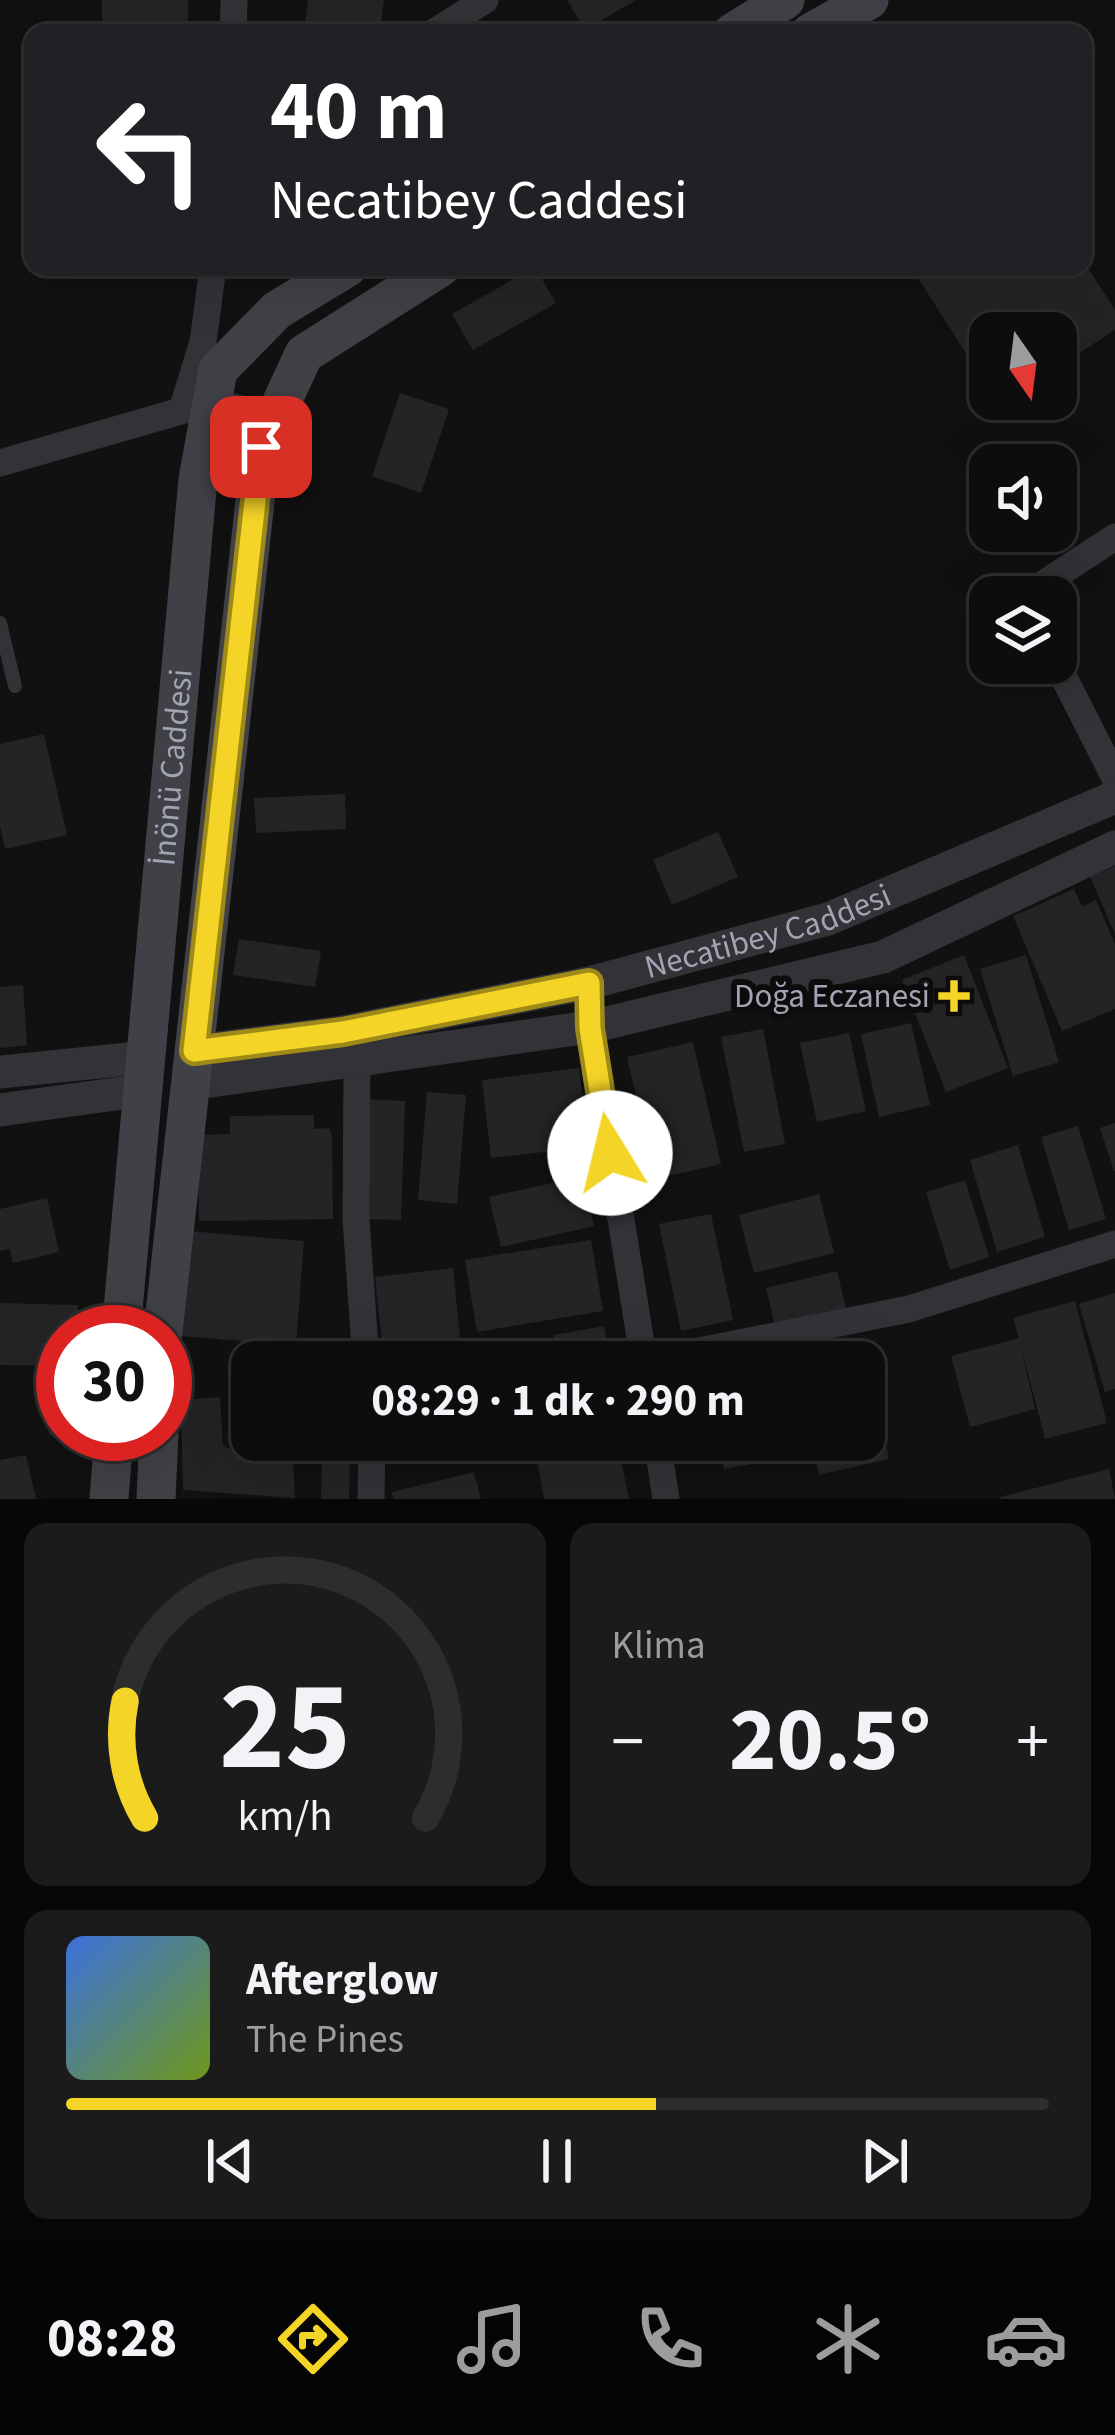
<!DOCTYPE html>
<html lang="tr">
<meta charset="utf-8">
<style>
body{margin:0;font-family:"Source Sans 3",sans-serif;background:#1b1b1c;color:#f1f3f6;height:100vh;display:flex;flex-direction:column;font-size:45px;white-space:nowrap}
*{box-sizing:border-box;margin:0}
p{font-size:39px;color:#9a9c9e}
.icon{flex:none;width:66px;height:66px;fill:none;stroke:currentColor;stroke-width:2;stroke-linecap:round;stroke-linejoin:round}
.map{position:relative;height:1499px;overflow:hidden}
.sheet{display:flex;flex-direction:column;gap:24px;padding:24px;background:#070708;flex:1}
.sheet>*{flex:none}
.guide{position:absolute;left:24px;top:24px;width:1068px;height:252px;border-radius:24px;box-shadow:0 12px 48px #0002,0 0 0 3px #2d2d2e;background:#202124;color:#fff;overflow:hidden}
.needle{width:78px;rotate:166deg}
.buttons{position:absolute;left:969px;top:312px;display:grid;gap:24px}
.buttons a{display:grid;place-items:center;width:108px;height:108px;border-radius:24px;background:#0d0d0e;box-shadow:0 12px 48px #0002,0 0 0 3px #2d2d2e;font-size:60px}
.speed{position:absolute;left:36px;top:1305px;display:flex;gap:24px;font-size:60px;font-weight:700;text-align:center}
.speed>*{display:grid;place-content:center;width:156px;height:156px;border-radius:50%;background:#0d0d0e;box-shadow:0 12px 48px #0002,0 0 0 3px #2d2d2e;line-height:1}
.speed .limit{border:18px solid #d22;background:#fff;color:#111}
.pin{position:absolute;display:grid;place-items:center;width:102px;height:102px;color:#fff;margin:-51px;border-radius:24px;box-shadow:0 6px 18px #0006}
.me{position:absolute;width:132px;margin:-66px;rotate:351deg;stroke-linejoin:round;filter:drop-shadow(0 0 9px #0008)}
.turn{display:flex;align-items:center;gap:42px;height:252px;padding:0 48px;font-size:54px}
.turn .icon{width:156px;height:156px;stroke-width:2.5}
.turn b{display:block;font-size:84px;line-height:102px}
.big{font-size:90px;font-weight:700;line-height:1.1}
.sheet .widget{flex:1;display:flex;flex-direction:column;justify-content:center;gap:18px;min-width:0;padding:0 42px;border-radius:24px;background:#1b1b1c}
.sheet .dial{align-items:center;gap:0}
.dial svg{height:312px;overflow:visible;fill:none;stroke:#2d2d2e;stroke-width:7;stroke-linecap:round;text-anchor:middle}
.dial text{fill:#f1f3f6;stroke:none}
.song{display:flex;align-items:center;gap:36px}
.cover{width:144px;height:144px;border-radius:18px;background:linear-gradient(135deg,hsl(220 70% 55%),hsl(80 70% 35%))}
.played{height:12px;border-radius:6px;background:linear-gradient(90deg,#f4d427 60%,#2d2d2e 60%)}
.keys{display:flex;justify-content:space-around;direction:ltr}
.heat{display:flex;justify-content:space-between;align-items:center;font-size:66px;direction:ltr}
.sheet .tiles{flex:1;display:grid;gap:24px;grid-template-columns:1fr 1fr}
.widget:last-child{grid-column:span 2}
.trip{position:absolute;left:231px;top:1341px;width:654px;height:120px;border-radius:24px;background:#0d0d0e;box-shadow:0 12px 48px #0002,0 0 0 3px #2d2d2e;font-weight:700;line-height:120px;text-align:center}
.dock{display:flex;height:192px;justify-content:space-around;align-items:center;background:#050506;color:#9a9c9e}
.dock .icon{width:84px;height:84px}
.dock .active{color:#f4d427}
.dock b{font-size:54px;color:#f1f3f6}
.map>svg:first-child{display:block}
.building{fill:#242427}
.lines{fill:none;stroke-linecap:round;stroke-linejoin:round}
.service{stroke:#323237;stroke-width:14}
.minor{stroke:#323237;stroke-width:27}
.tertiary{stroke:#323237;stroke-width:33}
.secondary{stroke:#404047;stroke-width:39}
.route-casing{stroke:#9f8a19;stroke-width:30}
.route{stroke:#f4d427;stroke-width:21}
.poi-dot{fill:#f4d427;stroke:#0c0c0d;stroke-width:4.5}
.labels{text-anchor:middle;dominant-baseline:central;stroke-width:12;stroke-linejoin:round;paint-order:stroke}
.street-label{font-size:33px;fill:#a2a4b3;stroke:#0c0c0d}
.poi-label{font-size:33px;fill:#a2a4b3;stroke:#0c0c0d;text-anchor:end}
</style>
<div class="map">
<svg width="1115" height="1499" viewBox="0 0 1115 1499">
<rect width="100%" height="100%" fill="#111112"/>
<path class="building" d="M102,0H188V33H102Z
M308,0H384L380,33H304Z
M567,0H636L585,30Z
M1083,260L1115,310V330L1056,368V333H990V391L911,267H1083Z
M535,267L556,303L473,350L452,314Z
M400,393L449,409L421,493L372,476Z
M44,734L67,835L5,849L0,826V744Z
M345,794L346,829L256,833L254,798Z
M718,832L738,877L672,905L653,860Z
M1115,866V934L1090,877Z
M1074,889L1082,907L1096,900L1115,944V1009L1062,1031L1013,916Z
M239,939L321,951L315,987L233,975Z
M964,955L1008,1068L946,1092L902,980Z
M1026,955L1059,1062L1013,1076L980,969Z
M23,985L27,1045L0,1048V987Z
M911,1023L930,1105L879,1117L861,1034Z
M763,1029L785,1144L744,1152L721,1037Z
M849,1033L866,1111L817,1122L800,1043Z
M693,1042L721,1164L655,1179L627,1057Z
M579,1068L588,1147L491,1158L482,1080Z
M427,1092L466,1095L457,1204L418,1200Z
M365,1099L405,1101L401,1220L360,1219Z
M314,1115V1129L329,1128L332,1136L333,1219L199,1221L198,1135L230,1134V1116Z
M1115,1123V1171H1114L1100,1128Z
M1078,1126L1106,1219L1069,1230L1041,1137Z
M1018,1145L1045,1237L997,1252L970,1160Z
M583,1176L594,1226L501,1247L489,1197Z
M965,1180L989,1257L950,1270L926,1192Z
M819,1194L834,1253L754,1273L739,1215Z
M47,1198L59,1252L13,1263L10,1249L0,1251V1209Z
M711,1214L733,1320L681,1331L659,1224Z
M177,1230L304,1241L296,1345L168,1335Z
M591,1240L603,1311L477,1332L465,1260Z
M453,1268L462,1358L384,1362L375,1277Z
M837,1271L847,1313L776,1330L766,1288Z
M1115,1293V1389L1105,1392L1079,1304Z
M1075,1301L1107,1423L1045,1439L1020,1342L1035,1409L970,1427L951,1356L1019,1338L1013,1318Z
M0,1303L78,1305L77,1332H63V1366L0,1365Z
M604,1326L610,1362H523L521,1349L554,1343L553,1335Z
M873,1386L889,1459L819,1475L811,1440H864V1388Z
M220,1397L223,1446L243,1455L293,1459L295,1498L183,1490L181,1400Z
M63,1410V1434L49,1435L47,1411Z
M617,1440L629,1499H544L536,1455Z
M718,1440H789L792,1457L724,1469Z
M322,1453L350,1455L349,1499H321Z
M26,1455L36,1499H0V1460Z
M1109,1469L1115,1499H1000V1497Z
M474,1472L481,1499H393L392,1492Z"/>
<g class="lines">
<path class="service" d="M0,623L15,686"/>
<path class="minor" d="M233,33L234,0
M433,33L485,0
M182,410L203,342L213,267
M0,463L212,402L275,417
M1023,597L1115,537
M1056,662L1115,778
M590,1027L644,1362
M357,1061L356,1220L366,1362
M645,1362L909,1309L1115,1244
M657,1440L666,1499
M371,1499L372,1440"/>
<g class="tertiary">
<path id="s1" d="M193,1051L343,1032L589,983L828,919L1115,797"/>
<path d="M0,1072L148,1057"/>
<path d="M189,1084L590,1027L883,957L1115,847"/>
<path d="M0,1110L144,1090"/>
</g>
<g class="secondary">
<path d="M732,33L785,0"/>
<path d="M810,33L869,0"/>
<path id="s2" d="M121,1332L198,479L218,370L277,310L348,267"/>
<path d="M163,1332L261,447L304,354L441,267"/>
<path d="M109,1499L114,1434"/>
<path d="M156,1499L159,1434"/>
</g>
</g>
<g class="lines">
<g class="route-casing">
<path id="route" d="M261,447L194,1051L343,1032L589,983L590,1028L610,1153"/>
</g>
<use href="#route" class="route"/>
</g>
<path class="poi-dot" d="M948 978h12v12h12v12h-12v12h-12v-12h-12v-12h12z"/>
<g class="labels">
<g class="street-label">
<text stroke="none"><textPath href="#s2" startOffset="567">İnönü Caddesi</textPath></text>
<text stroke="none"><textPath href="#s1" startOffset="588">Necatibey Caddesi</textPath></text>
</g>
<g class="poi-label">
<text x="930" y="996">Doğa Eczanesi</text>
</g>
</g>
</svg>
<div class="buttons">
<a><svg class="needle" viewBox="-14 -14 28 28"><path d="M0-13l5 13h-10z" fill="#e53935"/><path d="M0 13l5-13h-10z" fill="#9a9c9e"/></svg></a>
<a><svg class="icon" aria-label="sound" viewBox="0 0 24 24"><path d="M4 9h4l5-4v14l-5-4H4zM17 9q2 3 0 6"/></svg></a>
<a><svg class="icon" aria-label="layers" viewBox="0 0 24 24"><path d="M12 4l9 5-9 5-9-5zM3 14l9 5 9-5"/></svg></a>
</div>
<div class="speed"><div class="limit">30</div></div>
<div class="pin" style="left:261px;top:447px;background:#d93025"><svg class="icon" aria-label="arrive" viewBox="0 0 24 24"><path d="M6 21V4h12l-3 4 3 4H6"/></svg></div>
<svg class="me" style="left:610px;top:1153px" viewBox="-20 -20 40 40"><circle r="19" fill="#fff"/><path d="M0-13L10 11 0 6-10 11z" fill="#f4d427"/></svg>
<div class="trip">08:29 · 1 dk · 290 m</div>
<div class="guide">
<div class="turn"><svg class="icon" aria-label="left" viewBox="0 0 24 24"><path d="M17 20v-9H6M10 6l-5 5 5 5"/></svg><div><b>40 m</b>Necatibey Caddesi</div></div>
</div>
</div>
<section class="sheet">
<div class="tiles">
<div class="widget dial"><svg viewBox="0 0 100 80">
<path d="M14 69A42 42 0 1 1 86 69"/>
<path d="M14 69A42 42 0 0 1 9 39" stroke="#f4d427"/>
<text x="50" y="56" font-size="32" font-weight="700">25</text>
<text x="50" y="72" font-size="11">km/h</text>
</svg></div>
<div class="widget"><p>Klima</p>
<div class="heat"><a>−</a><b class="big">20.5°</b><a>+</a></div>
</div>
<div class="widget">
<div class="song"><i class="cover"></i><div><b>Afterglow</b><p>The Pines</p></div></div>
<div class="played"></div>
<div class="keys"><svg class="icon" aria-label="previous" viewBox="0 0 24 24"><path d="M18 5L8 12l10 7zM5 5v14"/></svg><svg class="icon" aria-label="pause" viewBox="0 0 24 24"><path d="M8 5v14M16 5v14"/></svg><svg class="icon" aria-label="next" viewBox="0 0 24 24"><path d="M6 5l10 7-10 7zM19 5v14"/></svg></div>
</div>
</div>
</section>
<nav class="dock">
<b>08:28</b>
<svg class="icon active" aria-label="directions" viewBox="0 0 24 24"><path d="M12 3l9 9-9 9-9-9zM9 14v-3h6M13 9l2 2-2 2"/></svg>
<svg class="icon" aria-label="music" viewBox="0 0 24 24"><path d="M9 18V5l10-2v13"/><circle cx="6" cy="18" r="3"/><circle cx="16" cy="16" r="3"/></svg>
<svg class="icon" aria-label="phone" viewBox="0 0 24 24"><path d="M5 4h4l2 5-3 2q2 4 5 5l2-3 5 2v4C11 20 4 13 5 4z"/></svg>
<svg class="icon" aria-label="climate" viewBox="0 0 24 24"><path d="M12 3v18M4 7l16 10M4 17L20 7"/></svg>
<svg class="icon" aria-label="car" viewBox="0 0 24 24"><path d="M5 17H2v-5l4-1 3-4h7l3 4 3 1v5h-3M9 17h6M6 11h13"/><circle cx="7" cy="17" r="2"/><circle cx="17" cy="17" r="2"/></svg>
</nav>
